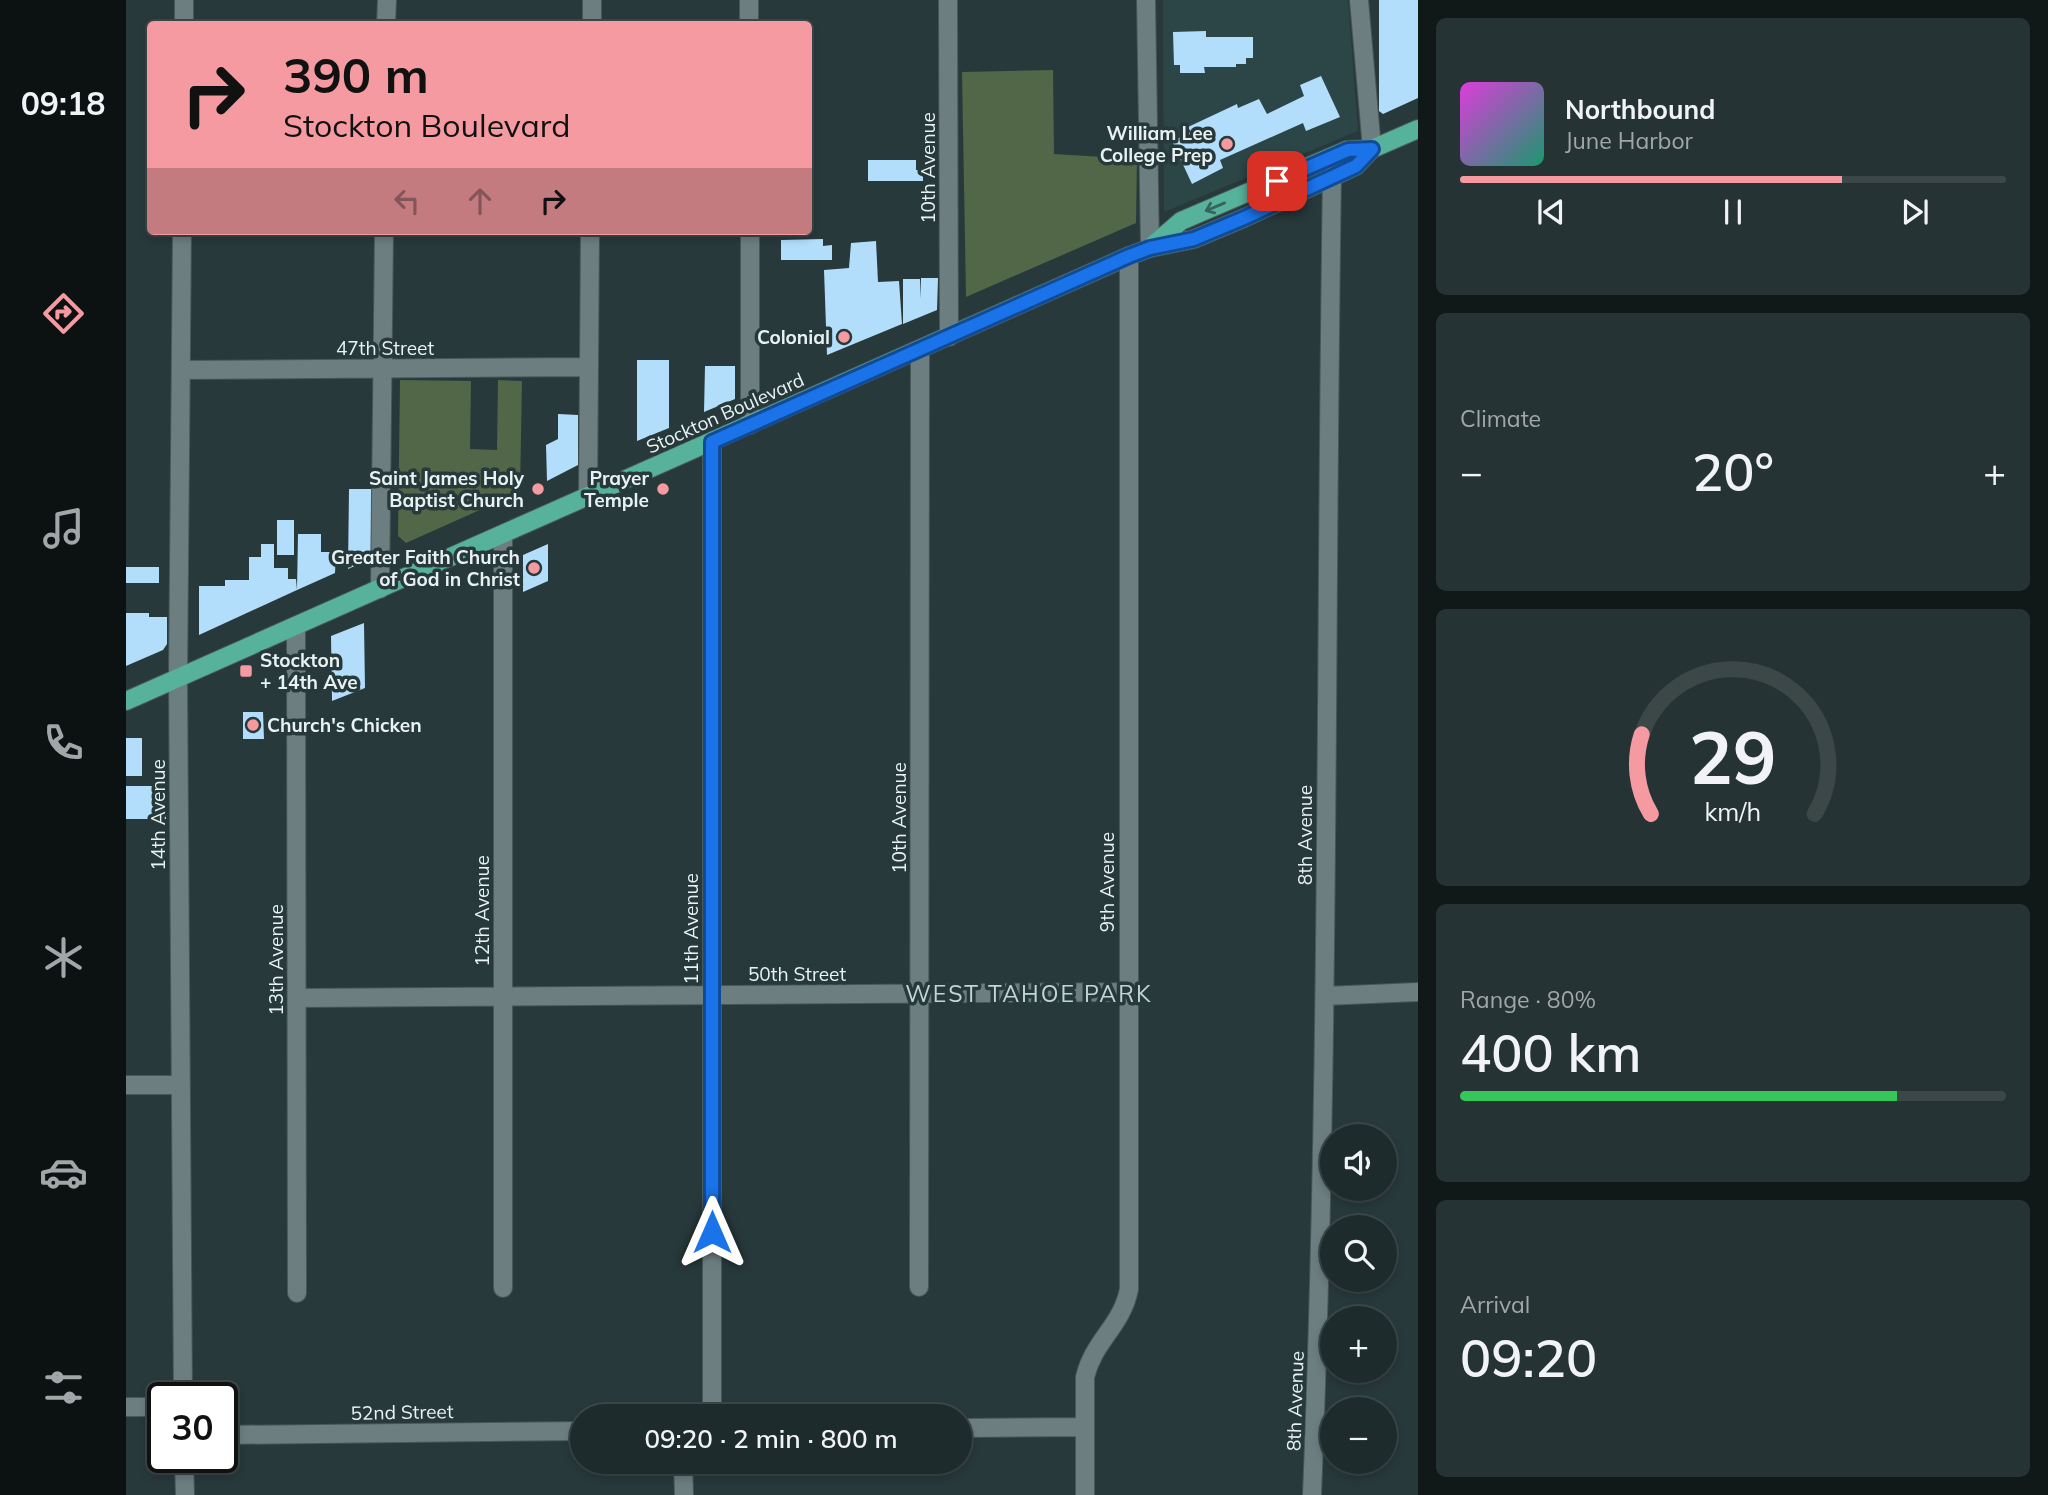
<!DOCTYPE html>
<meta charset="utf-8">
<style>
body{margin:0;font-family:Mulish,sans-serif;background:#263334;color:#f1f3f6;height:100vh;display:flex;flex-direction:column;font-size:26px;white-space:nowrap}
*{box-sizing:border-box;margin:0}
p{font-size:23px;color:#a1a7a9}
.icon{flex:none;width:38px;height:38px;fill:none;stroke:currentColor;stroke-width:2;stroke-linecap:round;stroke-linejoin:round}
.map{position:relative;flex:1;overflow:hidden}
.drawer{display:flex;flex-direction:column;gap:18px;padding:18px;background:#101818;width:630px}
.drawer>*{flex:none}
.banner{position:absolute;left:21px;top:21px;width:665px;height:214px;border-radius:7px;box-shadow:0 4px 10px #0003,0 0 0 2px #3c4748;background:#f49aa0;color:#111;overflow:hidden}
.controls{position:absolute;left:1194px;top:1124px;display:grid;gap:14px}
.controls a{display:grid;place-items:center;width:77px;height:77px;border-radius:50%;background:#1e2b2c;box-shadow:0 4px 10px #0003,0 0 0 2px #3c4748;font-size:35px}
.speed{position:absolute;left:21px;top:1382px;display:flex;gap:14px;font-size:35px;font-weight:700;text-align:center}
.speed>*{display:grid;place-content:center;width:91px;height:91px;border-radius:50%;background:#1e2b2c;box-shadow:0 4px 10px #0003,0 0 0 2px #3c4748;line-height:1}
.speed .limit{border:4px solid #111;border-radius:10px;background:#fff;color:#111}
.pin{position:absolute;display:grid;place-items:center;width:60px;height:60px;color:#fff;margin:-30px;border-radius:14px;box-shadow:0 4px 10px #0006}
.me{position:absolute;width:77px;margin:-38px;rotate:0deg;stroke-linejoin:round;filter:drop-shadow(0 0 5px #0008)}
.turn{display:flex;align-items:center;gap:24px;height:147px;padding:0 21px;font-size:32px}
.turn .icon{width:91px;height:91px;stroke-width:2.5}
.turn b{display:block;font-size:49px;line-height:60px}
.lanes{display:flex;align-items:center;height:66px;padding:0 21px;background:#0003;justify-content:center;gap:35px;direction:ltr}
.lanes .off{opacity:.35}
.big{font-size:52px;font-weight:600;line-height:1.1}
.drawer .card{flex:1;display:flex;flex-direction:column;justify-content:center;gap:10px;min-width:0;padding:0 24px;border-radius:10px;background:#263334}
.drawer .dial{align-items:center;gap:0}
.dial svg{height:182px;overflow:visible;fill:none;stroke:#3c4748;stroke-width:7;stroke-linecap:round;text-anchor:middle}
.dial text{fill:#f1f3f6;stroke:none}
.song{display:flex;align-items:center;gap:21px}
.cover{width:84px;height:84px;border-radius:10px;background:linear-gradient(135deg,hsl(300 70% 55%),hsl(160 70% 35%))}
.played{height:7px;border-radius:4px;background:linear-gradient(90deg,#f49aa0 70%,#3c4748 70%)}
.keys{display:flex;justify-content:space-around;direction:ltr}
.heat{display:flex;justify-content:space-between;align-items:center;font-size:38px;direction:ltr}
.charge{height:10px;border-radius:5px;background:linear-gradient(90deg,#34c759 80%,#3c4748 0)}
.trip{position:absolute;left:444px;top:1404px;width:402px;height:70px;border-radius:35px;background:#1e2b2c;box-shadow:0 4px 10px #0003,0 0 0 2px #3c4748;font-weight:600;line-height:70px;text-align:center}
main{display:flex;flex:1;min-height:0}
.tab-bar{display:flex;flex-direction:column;width:126px;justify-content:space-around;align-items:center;background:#0c1112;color:#a1a7a9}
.tab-bar .icon{width:49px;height:49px}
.tab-bar .current{color:#f49aa0}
.tab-bar b{font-size:32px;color:#f1f3f6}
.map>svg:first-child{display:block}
.built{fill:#2c4648}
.green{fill:#516747}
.building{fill:#b2defc}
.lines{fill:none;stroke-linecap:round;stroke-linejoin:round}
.minor-casing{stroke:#485758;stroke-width:20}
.major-casing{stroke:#485758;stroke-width:20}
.minor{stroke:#6c7e80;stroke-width:18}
.major{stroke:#56b29b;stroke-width:18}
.oneway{stroke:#38635d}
.route-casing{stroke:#114b97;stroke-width:18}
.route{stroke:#1a73e8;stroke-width:12}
.poi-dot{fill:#f49aa0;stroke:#28393b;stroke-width:2.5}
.labels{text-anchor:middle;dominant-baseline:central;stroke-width:7;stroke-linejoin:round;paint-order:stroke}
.poi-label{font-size:19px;font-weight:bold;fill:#e8f2f3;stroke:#28393b;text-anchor:end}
.street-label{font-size:19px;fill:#e8f2f3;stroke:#28393b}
.quarter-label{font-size:23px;letter-spacing:2px;fill:#c1d5d8;stroke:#28393b}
</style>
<main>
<nav class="tab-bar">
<b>09:18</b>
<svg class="icon current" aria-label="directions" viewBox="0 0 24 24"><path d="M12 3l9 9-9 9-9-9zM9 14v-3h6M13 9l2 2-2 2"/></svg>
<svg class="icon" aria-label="music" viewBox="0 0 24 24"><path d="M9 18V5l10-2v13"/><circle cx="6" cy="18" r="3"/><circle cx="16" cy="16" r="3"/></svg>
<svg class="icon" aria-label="phone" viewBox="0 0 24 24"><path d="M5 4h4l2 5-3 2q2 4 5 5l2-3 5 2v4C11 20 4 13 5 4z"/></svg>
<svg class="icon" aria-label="climate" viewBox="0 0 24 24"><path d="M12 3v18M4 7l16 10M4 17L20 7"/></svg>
<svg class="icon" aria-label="car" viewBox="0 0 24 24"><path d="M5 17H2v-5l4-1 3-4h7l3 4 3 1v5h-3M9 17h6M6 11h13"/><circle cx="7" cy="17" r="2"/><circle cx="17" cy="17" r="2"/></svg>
<svg class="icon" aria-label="filters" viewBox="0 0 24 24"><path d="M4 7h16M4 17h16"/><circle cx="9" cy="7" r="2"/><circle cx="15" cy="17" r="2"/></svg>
</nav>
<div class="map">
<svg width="1292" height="1495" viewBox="0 0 1292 1495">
<rect width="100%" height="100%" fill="#28393b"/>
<path class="built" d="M1037,0H1222L1232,131L1038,212Z"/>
<path class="green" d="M927,70L928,154L1011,159L1010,223L840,297L836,72Z
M274,380L345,381L344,449L371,450L372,380L396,381L394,492L280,543L272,536Z"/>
<path class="building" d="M1253,0H1292V98L1257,114L1253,111Z
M1080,31V37H1127V58H1120V64H1110V67H1078L1079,73H1054V65H1048L1047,32Z
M1195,76L1214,117L1180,131L1177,123L1094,160L1097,168L1066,184L1046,141L1065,132L1062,127L1111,104L1112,108L1133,99L1141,114L1178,96L1174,85Z
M742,160H790V170H797V181H742Z
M697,239V246L706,245V260H655V240Z
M750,241L752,282L773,281L776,324L701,355L698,270L723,268L725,243Z
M795,278H812L811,310L777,324V279H794L795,299Z
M511,360H543V428L511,441Z
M579,366H609V399L578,412Z
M432,414L452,415V465L421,481L420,445L432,439Z
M223,489H247V558L222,569Z
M151,520H168V555H151Z
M172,534H195V552H210L209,573L171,590Z
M135,544H148V568H162V579H170L171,590L73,635V586H99V580H123V557H135Z
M422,544V581L397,592V555Z
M0,567H33V583H0Z
M0,613H23V617H41V644L37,650L0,666Z
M238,623L239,688L206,701L205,636Z
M117,712H137L138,739H117Z
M0,738H16V776H0Z
M0,786H37L40,789V819H0Z"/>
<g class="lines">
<g class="minor-casing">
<path id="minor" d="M58,0V24
M623,0V24
M822,0L823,337
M1020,0L1024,248
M1233,0L1246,149
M260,24L261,0
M466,24V0
M56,231L52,679L57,1398
M624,231V425
M55,370L463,367
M586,442V1416
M462,497L464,231
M377,535V1288
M254,589L258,231
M170,626L171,1293
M1199,996L1292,992
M171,998L1003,992
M0,1085H55
M793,1287L794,349
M0,1407H37
M835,1428L959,1427
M96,1435L457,1431
M58,1458L59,1495
M557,1461L558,1495
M959,1495V1377C968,1340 996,1326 1003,1289V256
M1186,1495C1204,1055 1199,615 1206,176"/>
</g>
<g class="major-casing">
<path id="major" d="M1026,246L1055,221L1221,150L1246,149L1292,129
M0,701L1003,256L1024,248L1068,239L1118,218L1230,166L1246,149"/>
</g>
<use href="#minor" class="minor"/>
<use href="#major" class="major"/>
</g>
<defs><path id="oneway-shaft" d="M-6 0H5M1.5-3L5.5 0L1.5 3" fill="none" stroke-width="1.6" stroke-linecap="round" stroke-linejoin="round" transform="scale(1.75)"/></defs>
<use class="oneway" href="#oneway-shaft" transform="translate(1089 207) rotate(157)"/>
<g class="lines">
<g class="route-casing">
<path id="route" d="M586,1232V442L1003,256L1024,248L1068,239L1118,218L1230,166L1246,149L1222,150L1151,181"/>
</g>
<use href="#route" class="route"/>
</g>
<g class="poi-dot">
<circle cx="1101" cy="144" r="7"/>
<circle cx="718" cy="337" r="7"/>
<circle cx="412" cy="489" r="7"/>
<circle cx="537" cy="489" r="7"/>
<circle cx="408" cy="568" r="7"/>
<rect x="113" y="664" width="14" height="14" rx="3.5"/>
<circle cx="127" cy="725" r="7"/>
</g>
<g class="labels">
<g class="poi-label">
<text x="1087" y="133">William Lee<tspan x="1087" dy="22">College Prep</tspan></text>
<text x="704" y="337">Colonial</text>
<text x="398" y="478">Saint James Holy<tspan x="398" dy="22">Baptist Church</tspan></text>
<text x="523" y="478">Prayer<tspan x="523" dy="22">Temple</tspan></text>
<text x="394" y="557">Greater Faith Church<tspan x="394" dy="22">of God in Christ</tspan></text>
<text x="134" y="660" text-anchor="start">Stockton<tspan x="134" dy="22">+ 14th Ave</tspan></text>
<text x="141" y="725" text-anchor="start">Church's Chicken</text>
</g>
<g class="street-label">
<text transform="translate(802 168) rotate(-90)">10th Avenue</text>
<text x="259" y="348">47th Street</text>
<text transform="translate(599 413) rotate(-24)">Stockton Boulevard</text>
<text transform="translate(32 815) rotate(-90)">14th Avenue</text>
<text transform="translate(773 818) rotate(-90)">10th Avenue</text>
<text transform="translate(1179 835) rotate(-90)">8th Avenue</text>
<text transform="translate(981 882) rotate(-90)">9th Avenue</text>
<text transform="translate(356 911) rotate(-90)">12th Avenue</text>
<text transform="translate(565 929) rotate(-90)">11th Avenue</text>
<text transform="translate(150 960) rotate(-90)">13th Avenue</text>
<text x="671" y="974">50th Street</text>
<text transform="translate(1169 1401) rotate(-88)">8th Avenue</text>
<text transform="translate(276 1412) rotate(-1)">52nd Street</text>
</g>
<g class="quarter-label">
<text x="903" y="993">WEST TAHOE PARK</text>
</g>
</g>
</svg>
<div class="controls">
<a><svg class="icon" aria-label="sound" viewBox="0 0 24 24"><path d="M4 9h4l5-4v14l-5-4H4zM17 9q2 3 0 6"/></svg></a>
<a><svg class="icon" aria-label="search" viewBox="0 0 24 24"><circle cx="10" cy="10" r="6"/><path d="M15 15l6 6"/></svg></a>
<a>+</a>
<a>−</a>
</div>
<div class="speed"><div class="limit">30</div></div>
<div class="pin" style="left:1151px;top:181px;background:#d93025"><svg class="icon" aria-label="arrive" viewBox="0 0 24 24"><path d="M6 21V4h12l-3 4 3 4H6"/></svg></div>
<svg class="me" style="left:586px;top:1232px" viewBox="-20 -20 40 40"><path d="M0-17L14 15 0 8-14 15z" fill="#1a73e8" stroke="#fff" stroke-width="4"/></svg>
<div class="trip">09:20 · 2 min · 800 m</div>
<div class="banner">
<div class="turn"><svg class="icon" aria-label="right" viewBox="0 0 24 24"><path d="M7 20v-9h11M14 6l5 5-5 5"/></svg><div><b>390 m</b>Stockton Boulevard</div></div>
<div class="lanes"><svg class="icon off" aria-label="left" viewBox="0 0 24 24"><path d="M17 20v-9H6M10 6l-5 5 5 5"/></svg><svg class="icon off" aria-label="ahead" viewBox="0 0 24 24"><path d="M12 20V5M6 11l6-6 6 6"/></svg><svg class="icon" aria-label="right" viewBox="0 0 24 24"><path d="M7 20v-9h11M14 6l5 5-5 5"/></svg></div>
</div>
</div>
<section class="drawer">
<div class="card">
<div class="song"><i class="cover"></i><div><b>Northbound</b><p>June Harbor</p></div></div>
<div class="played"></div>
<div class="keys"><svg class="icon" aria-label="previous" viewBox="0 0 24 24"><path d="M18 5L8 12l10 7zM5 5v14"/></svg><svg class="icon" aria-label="pause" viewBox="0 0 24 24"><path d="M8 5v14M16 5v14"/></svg><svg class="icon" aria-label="next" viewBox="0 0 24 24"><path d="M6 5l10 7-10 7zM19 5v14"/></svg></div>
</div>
<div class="card"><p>Climate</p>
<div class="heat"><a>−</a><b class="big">20°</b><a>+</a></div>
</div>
<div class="card dial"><svg viewBox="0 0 100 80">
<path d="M14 69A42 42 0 1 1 86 69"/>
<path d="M14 69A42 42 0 0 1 10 34" stroke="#f49aa0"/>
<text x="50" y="56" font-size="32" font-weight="700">29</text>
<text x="50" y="72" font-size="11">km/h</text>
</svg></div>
<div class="card"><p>Range · 80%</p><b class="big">400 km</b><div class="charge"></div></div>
<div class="card"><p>Arrival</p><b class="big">09:20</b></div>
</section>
</main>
